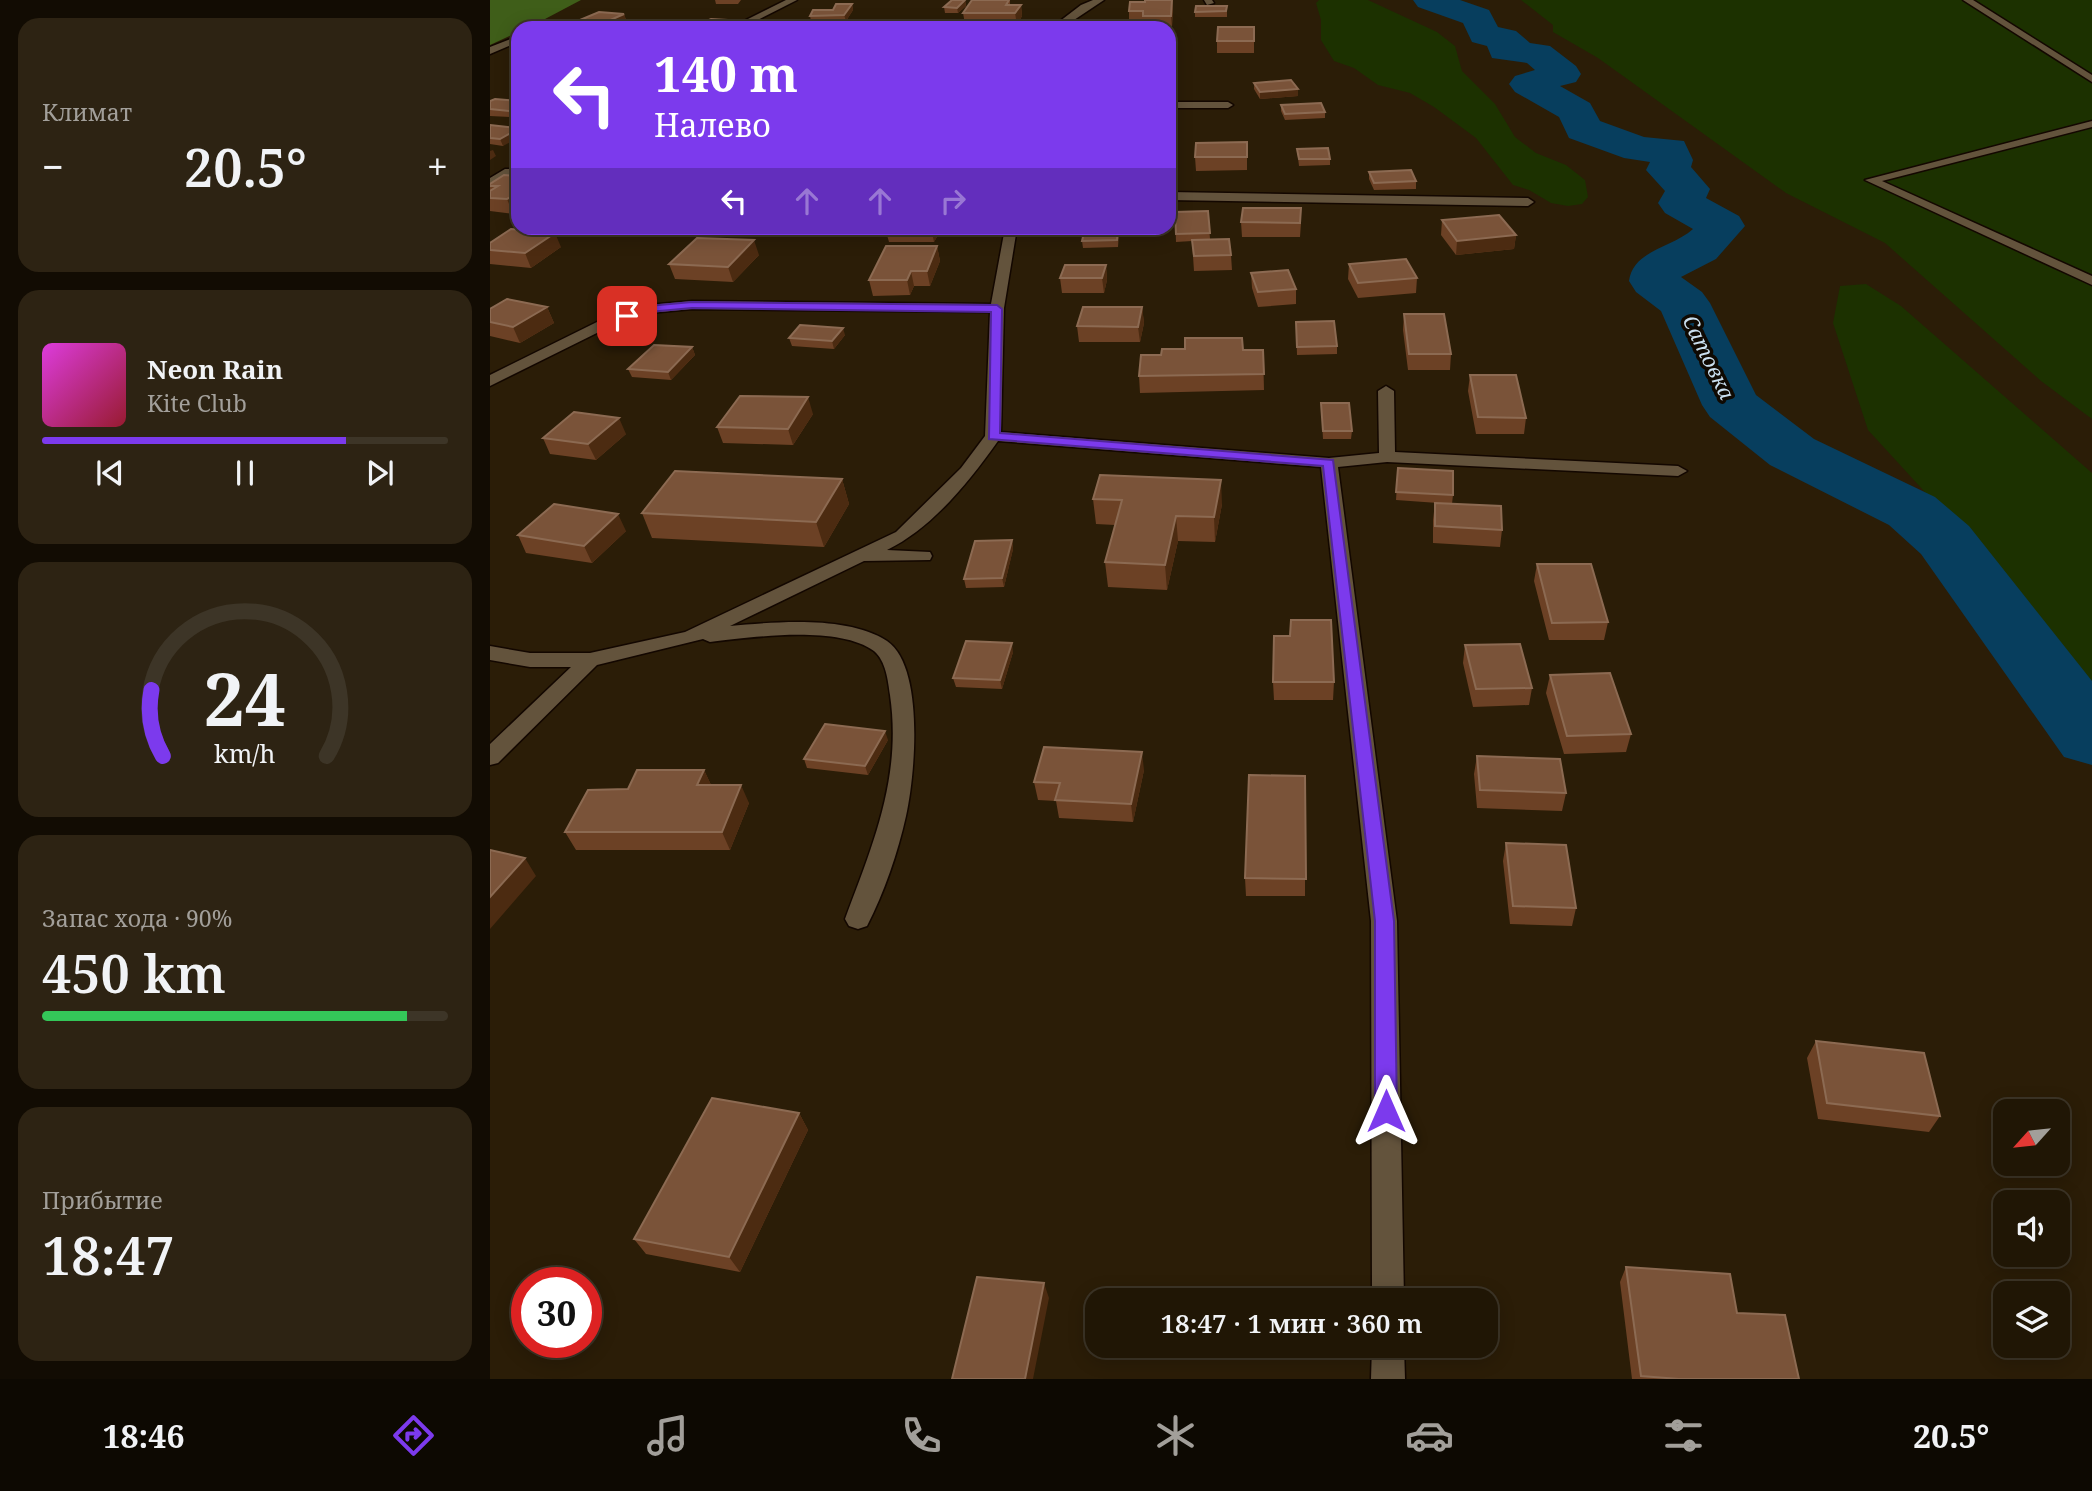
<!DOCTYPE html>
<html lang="ru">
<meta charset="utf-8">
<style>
body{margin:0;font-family:"Noto Serif",serif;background:#2d2313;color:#f1f3f6;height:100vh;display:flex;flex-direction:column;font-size:26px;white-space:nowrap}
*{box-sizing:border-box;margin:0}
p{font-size:23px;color:#a29f9a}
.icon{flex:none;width:38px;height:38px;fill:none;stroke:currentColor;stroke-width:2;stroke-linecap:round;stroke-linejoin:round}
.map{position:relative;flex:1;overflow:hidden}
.drawer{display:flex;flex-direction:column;gap:18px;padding:18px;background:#120c03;width:490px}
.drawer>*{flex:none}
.hud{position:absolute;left:21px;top:21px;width:665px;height:214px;border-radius:21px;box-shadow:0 4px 18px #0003,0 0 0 2px #3d3527;background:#7c3aed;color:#fff;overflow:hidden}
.needle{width:46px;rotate:243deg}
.tools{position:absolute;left:1503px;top:1099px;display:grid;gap:14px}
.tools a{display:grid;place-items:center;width:77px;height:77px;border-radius:14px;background:#201605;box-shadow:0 4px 18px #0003,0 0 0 2px #3d3527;font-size:35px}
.speed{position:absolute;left:21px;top:1267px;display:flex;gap:14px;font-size:35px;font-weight:700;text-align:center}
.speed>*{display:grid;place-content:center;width:91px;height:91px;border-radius:50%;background:#201605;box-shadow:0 4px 18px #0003,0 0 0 2px #3d3527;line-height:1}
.speed .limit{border:10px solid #d22;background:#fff;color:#111}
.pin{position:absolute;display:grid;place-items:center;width:60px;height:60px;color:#fff;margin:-30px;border-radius:14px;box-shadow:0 4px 10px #0006}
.me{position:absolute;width:77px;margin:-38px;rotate:0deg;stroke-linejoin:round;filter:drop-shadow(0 0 5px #0008)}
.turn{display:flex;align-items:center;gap:24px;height:147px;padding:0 28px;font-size:32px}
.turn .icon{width:91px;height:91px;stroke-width:2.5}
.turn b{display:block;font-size:49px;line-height:60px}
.lanes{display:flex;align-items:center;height:66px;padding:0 28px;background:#0003;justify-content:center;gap:35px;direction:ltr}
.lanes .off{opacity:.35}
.big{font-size:52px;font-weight:600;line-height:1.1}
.drawer .widget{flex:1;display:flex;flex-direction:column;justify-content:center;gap:10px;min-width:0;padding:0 24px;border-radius:21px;background:#2d2313}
.drawer .dial{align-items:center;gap:0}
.dial svg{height:182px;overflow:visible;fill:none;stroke:#3d3527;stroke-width:7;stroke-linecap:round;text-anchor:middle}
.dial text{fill:#f1f3f6;stroke:none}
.song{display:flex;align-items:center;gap:21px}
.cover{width:84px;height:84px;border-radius:10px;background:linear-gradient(135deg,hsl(300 70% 55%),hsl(350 70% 35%))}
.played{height:7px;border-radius:4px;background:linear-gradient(90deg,#7c3aed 75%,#3d3527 75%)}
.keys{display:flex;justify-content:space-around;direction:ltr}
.heat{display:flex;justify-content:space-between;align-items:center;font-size:38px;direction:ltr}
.charge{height:10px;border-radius:5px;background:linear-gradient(90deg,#34c759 90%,#3d3527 0)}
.trip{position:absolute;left:595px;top:1288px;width:413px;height:70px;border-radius:21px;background:#201605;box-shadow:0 4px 18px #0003,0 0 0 2px #3d3527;font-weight:600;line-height:70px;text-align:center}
.menu{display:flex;height:112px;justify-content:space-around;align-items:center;background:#0d0902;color:#a29f9a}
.menu .icon{width:49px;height:49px}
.menu .on{color:#7c3aed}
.menu b{font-size:32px;color:#f1f3f6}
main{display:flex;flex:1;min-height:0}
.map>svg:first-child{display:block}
.green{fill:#1c3100}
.forest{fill:#3f5e19}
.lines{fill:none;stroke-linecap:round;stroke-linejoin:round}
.river{fill:#073e5e;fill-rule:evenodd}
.minor-casing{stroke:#130700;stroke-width:3}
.minor{fill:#63533c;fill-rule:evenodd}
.wall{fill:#6c4125}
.shaded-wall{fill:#4c2b11}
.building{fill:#7a5339;stroke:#8c6a52;stroke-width:2}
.route{fill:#7c3aed;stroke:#51269a;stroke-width:2}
.labels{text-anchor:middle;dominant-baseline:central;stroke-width:7;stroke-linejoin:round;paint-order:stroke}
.far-water-label{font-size:21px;font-style:italic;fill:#cadfef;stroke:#0f0902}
</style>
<main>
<section class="drawer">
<div class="widget"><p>Климат</p>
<div class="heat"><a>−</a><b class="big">20.5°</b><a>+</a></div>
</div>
<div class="widget">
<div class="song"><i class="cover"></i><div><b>Neon Rain</b><p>Kite Club</p></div></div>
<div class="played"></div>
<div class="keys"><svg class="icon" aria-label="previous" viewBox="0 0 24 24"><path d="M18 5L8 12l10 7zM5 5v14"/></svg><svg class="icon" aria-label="pause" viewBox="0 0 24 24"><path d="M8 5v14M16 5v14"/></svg><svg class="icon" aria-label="next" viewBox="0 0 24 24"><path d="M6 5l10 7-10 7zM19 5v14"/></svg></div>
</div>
<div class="widget dial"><svg viewBox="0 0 100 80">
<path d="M14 69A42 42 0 1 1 86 69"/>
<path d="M14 69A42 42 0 0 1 9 40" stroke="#7c3aed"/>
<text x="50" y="56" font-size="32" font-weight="700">24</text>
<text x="50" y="72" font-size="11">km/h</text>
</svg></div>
<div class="widget"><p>Запас хода · 90%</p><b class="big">450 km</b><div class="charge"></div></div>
<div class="widget"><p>Прибытие</p><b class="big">18:47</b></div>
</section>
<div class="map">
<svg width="1602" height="1379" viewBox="0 0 1602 1379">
<rect width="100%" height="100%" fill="#2b1d07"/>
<path class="green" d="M829,0H878L947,32L965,46L972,71L1005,104L1025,137L1046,153L1076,165L1095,180L1098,197L1092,204L1078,206L1061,203L1039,190L1023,185L986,138L944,107L920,93L888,85L864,68L844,61L831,40V20L826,3Z
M1031,0H1602V419L1551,381L1395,243L1296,193L1108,58L1063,32V25Z
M1376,284L1411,306L1602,473V709L1530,618L1455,514L1378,430L1343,323L1350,286Z"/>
<path class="forest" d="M0,0H91L38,28H28V32L0,45Z"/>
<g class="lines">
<path class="river" d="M923,0H970L999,10L1008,27L1026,31L1040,43L1060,46L1086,66L1091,74L1086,82L1070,86L1100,103L1110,121L1154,137L1194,141L1203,160L1201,167L1220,189L1216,198L1249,216L1255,226L1226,259L1191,277L1212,292L1220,303L1266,395L1324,439L1445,497L1479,526L1602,681V765L1574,757L1431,554L1399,525L1280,465L1220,417L1212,405L1171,311L1146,292L1139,281C1143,250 1182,248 1203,229L1175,213L1168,203L1175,191L1156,170L1160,162L1134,158L1079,138L1069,117L1025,92L1019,84L1025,76L1045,70L1037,63L1002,58L997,46L982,42L973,23L928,7Z"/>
<g class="minor-casing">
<path id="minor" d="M296,0H307L252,28H240Z
M603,0H614L572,28H561L591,5Z
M714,0H722L724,3L717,5Z
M1473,0H1483L1602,75V82Z
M28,36V42L0,54V47Z
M679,102H738L743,105L738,108H679Z
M1602,121V127L1392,181L1602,276V285L1375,180Z
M15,169H28V177L21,176L0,187V178Z
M679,192L1038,198L1044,202L1038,206L679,200Z
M515,228H527L514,308L511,432L839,458L889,453L888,391L896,386L904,391L905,452L1188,466L1197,471L1188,476L897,462L848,467L907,921L914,1300H882L881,921L831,467L508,441C479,482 442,528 397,550L440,552L442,556L440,560L374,561L240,626C285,622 357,615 397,641C435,667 425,776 416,816C408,852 394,893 377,926L368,929L359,926L355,919C383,844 412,777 400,695C398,681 396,661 384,651C348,625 262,637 220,642L213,639L107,665L8,763L0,765V744L81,667H40L0,660V646L40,653H100L195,632L406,532L471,468L495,436L500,312L202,309L160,313L121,326L0,386V375L111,320L158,305L202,301L501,304Z
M882,1346H914L915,1379H881Z"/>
</g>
<use href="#minor" class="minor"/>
</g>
<path class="wall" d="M225,0H251L248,4H226Z
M475,0L476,6L468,13H455L454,7Z
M520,0V5H531L532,16L527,25L475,24L473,13Z
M362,4L363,10L356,21H321L320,16Z
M683,6L682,27L653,28V22H639V11Z
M737,6V17H705V12Z
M134,14L136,20L118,28L93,26L90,20Z
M764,27V53H727V41Z
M679,76H687L688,89H679Z
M764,83L808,89V96L770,99L764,89Z
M0,101H28V114L21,117L0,116Z
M791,105L835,112V118L795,120L791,111Z
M0,125L28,128L13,146L0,144Z
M757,142V170L706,171L705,157Z
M807,149L840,159V165L809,166Z
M879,172L926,181V189L884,190L879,179Z
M14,175L23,214L0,211V184Z
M718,211L720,239L741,255L742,270L704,271L702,241L686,242L685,212Z
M952,220L1026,235L1024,249L966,255L951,235Z
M751,222L811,223L810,237H752Z
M292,228H347L344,231L293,230Z
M395,228H452L444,242H399Z
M629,232L628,247L593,248L592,241Z
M0,243L71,247L41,268L0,264Z
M447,246L450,261L440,286H424L420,295L383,296L379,280Z
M269,255L243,282L185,279L179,264Z
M859,264L927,278L926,293L868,298L858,279Z
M616,265L617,280L614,293H572L570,278Z
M761,273L806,289V304L768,307L762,288Z
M57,307L64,323L30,343L0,336V309Z
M652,307L654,323L650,342H589L587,326Z
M914,314L961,354L960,370H918L913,330Z
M806,322L847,346V354L807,355Z
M355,335L344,349L302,346L299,338Z
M202,347L205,355L181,380L142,377L138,369Z
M753,350H773L774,390L650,393L649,376L671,355Z
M980,375L1036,418L1034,434H986L978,391Z
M831,403L862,431L861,439H833Z
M323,414L303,445L233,443L227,427Z
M136,434L106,460L60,454L53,438Z
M908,468L963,495L962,504L906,500Z
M352,479L359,504L334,547L162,538L152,513Z
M603,499L732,504L725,542L688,541L677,590L618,587L615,562L625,525L606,524Z
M945,503L1012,530L1010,547L943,543V520Z
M136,531L102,563L36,553L28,535Z
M522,540L523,549L514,587L476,588L474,579Z
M1047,564L1118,622L1114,640H1059L1044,581Z
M975,645L1042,688L1039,705L983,707L973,663Z
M523,652L512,689L466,687L463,678Z
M1060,675L1141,734L1136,752L1074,754L1056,693Z
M783,682H844L843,700H784Z
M398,740L378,775L317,768L314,759Z
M987,756L1076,793L1072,811L987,808L984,774Z
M214,770L221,785L259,803L240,850H86L75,832L138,789Z
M654,770L643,822L569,818L566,801L548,800L544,782Z
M815,776V896H756L755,878Z
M1016,843L1086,908L1082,926L1020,924L1013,861Z
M1326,1041L1450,1116L1439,1132L1328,1119L1317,1058Z
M309,1113L318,1130L250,1272L156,1254L144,1239Z
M1136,1267L1247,1313L1309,1379H1142L1130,1282Z"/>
<path class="shaded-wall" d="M475,0L476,6L468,13L467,8Z
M682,0L683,6L682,27L681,16Z
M362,4L363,10L356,21L354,15Z
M531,5L532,16L527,25L525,13Z
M134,14L136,20L117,28L116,22Z
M239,20L241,26L237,28H224Z
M808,89V96L770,99V92Z
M28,106V114L21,117L19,111Z
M679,123H681L682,136H679Z
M28,129V138L13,146L10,139Z
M3,150L6,156L0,160V151Z
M28,193V211L23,214L17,199Z
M441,228H452L444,242Z
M65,233L71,247L41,268L35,253Z
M1026,235L1024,249L966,255L967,241Z
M264,240L269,255L243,282L238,267Z
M447,246L450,261L440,286L437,271Z
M616,265L617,280L614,293L612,278Z
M421,271L424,286L420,295L417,280Z
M57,307L64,323L30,343L23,327Z
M652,307L654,323L650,342L648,327Z
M353,328L355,335L344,349L342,341Z
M202,347L205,355L181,380L178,372Z
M318,397L323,414L303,445L298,429Z
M129,418L136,434L106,460L98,444Z
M352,479L359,504L334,547L326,522Z
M731,480L732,504L725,542L724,517Z
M128,514L136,531L102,563L94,546Z
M686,516L688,541L677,590L675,565Z
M522,540L523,549L514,587L512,578Z
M522,643L523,652L512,689L510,680Z
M395,731L398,740L378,775L375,766Z
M652,752L654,770L643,822L641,804Z
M214,770L222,787L207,785Z
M251,785L259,803L240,850L232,832Z
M35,858L46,876L0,929V897Z
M309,1113L318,1130L250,1272L239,1257Z
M554,1283L559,1298L543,1379H535Z"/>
<path class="building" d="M462,0H475L467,8L454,7Z
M482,0H519L516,5H531L525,13H473Z
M655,0H682L681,16H653V11H639L640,2H655Z
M346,4H362L354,15L320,16L323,10H343Z
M706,6H737L736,11L705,12Z
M109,12L134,14L116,22L90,20Z
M221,19L239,20L224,28L203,27Z
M728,27H764V41H727Z
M679,76H687V82L679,83Z
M801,80L808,89L770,92L764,83Z
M5,99L28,101V106L19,111L0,109V101Z
M831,103L835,112L795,114L791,105Z
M0,125L28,128V129L10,139L0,138Z
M757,142V157H705L706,143Z
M838,148L840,159H809L807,149Z
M921,170L926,181L884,183L879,172Z
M14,175L28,176V193L17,199L0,198V191L8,186H0V184Z
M753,208H811L810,223L751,222Z
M718,211L720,233L686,234L685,212Z
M1009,215L1026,235L967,241L952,220Z
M595,228H628L627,240L592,241Z
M21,229L65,233L35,253L0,250V243Z
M207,238L264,240L238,267L179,264Z
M739,239L741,255L704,256L702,240Z
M396,246H447L437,271H421L417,280H379Z
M916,259L927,278L868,283L859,264Z
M575,265H616L612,278H570Z
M798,270L806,289L768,292L761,273Z
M17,299L57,307L23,327L0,322V309Z
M593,307H652L648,327L587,326Z
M914,314H954L961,354H919Z
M844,321L847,346L807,347L806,322Z
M310,325L353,328L342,341L299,338Z
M695,338H752L753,350H773L774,374L649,376L651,355H671L672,349H695Z
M164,345L202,347L178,372L138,369Z
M980,375H1026L1036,418L988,417Z
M250,396L318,397L298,429L227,427Z
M831,403H859L862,431H833Z
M84,412L129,418L98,444L53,438Z
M908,468L963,471V495L906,492Z
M185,471L352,479L326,522L152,513Z
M610,475L731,480L724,517L686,516L675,565L615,562L632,500L603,499Z
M945,503L1011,506L1012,530L945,526Z
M64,504L128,514L94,546L28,535Z
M522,540L512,578L474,579L485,541Z
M1047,564H1101L1118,622L1062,623Z
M801,620H841L844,682H783L784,636H800Z
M476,641L522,643L510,680L463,678Z
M1030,644L1042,688L986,689L975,645Z
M1120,673L1141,734L1077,736L1060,675Z
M335,724L395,731L375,766L314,759Z
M554,747L652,752L641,804L565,800L570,783L544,782Z
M987,756L1070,759L1076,793L990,790Z
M147,770H214L207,785H251L232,832H75L98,790L138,789Z
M759,775L815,776L816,879L755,878Z
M1016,843L1076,845L1086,908L1023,906Z
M0,850L35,858L0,897Z
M1326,1041L1434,1053L1450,1116L1337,1103Z
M222,1098L309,1113L239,1257L144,1239Z
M1136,1267L1240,1274L1247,1313L1295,1315L1309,1379H1189L1151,1376Z
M487,1277L554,1283L535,1379H462Z"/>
<path class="route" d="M202,302L507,305L512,309L510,433L843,460L904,921L907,1111L904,1118L896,1121L888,1118L885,1111V921L833,466L499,439L501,312L202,308L159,312L137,319L132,316L158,306Z"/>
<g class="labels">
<g class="far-water-label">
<text transform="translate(1219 357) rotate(64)">Сатовка</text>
</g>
</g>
</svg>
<div class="tools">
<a><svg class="needle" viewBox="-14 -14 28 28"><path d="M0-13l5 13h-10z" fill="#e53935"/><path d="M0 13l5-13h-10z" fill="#a29f9a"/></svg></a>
<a><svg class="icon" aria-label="sound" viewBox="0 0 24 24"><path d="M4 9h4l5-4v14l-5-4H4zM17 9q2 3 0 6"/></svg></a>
<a><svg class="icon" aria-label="layers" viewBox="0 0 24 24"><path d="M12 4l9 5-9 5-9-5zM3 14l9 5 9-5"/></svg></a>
</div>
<div class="speed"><div class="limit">30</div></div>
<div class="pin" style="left:137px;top:316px;background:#d93025"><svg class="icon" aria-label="arrive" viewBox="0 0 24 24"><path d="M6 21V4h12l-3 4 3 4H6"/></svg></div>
<svg class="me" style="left:896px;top:1111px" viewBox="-20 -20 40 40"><path d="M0-17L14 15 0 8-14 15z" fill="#7c3aed" stroke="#fff" stroke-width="4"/></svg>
<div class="trip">18:47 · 1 мин · 360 m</div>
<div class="hud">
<div class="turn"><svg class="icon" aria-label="left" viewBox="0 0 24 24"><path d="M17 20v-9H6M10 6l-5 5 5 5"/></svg><div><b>140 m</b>Налево</div></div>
<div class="lanes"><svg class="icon" aria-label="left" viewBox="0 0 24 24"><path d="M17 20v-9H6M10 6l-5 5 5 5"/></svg><svg class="icon off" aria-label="ahead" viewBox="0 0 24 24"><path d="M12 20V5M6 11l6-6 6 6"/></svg><svg class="icon off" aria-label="ahead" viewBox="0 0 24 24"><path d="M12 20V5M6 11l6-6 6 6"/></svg><svg class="icon off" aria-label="right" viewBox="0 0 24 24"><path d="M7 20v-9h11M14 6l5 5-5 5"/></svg></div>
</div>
</div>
</main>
<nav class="menu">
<b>18:46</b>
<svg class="icon on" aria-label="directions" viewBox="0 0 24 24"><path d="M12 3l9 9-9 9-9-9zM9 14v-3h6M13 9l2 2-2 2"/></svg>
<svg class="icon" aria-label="music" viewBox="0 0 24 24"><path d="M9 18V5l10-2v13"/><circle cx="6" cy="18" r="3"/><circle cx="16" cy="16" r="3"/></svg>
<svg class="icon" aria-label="phone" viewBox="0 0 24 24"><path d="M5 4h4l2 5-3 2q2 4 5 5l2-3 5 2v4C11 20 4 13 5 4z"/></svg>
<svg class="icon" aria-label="climate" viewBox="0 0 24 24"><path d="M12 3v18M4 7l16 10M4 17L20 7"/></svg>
<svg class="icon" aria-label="car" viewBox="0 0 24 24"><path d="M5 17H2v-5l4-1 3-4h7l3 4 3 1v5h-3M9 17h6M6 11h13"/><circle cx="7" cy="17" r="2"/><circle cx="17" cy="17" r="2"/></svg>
<svg class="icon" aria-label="filters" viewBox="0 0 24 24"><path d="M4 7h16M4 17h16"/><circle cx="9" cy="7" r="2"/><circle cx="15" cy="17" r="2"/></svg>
<b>20.5°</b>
</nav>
